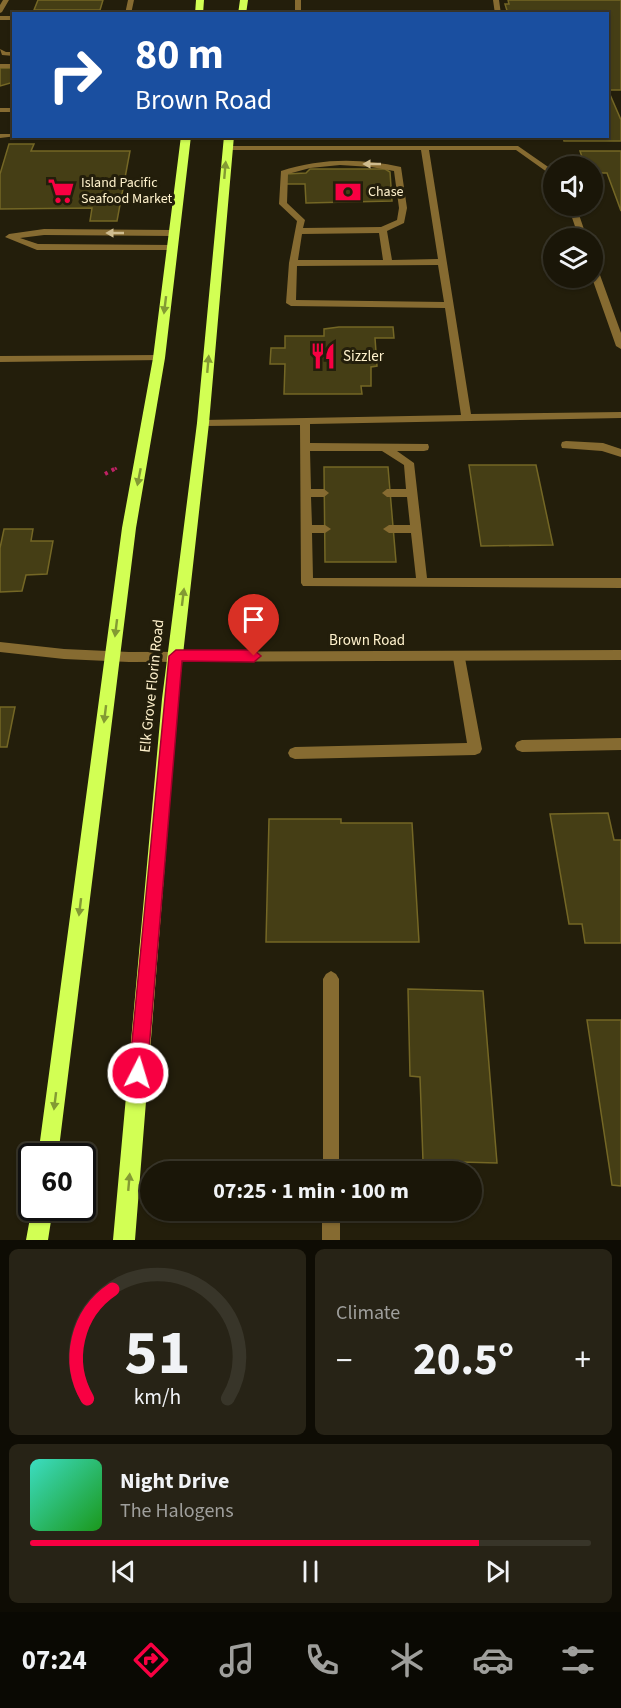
<!DOCTYPE html>
<meta charset="utf-8">
<style>
body{margin:0;font-family:"Source Sans 3",sans-serif;background:#272316;color:#f1f3f6;height:100vh;display:flex;flex-direction:column;font-size:22px;white-space:nowrap}
*{box-sizing:border-box;margin:0}
p{font-size:20px;color:#9f9f9c}
.icon{flex:none;width:33px;height:33px;fill:none;stroke:currentColor;stroke-width:2;stroke-linecap:round;stroke-linejoin:round}
.map{position:relative;height:1240px;overflow:hidden}
.side{display:flex;flex-direction:column;gap:9px;padding:9px;background:#0e0c04;flex:1}
.side>*{flex:none}
.banner{position:absolute;left:12px;top:12px;width:597px;height:126px;border-radius:0px;box-shadow:0 2px 4px #0004,0 0 0 2px #383529;background:#1a4fa0;color:#fff;overflow:hidden}
.buttons{position:absolute;left:543px;top:156px;display:grid;gap:12px}
.buttons a{display:grid;place-items:center;width:60px;height:60px;border-radius:50%;background:#1a1608;box-shadow:0 2px 4px #0004,0 0 0 2px #383529;font-size:30px}
.speed{position:absolute;left:18px;top:1143px;display:flex;gap:12px;font-size:30px;font-weight:700;text-align:center}
.speed>*{display:grid;place-content:center;width:78px;height:78px;border-radius:50%;background:#1a1608;box-shadow:0 2px 4px #0004,0 0 0 2px #383529;line-height:1}
.speed .limit{border:3px solid #111;border-radius:9px;background:#fff;color:#111}
.pin{position:absolute;display:grid;place-items:center;width:51px;height:51px;color:#fff;margin:-62px -26px;border-radius:50% 50% 50% 0;rotate:-45deg;box-shadow:0 0 6px #0007}
.pin .icon{rotate:45deg}
.me{position:absolute;width:66px;margin:-33px;rotate:5deg;stroke-linejoin:round;filter:drop-shadow(0 0 4px #0008)}
.turn{display:flex;align-items:center;gap:21px;height:126px;padding:0 24px;font-size:27px}
.turn .icon{width:78px;height:78px;stroke-width:2.5}
.turn b{display:block;font-size:42px;line-height:51px}
.big{font-size:45px;font-weight:700;line-height:1.1}
.side .tile{flex:1;display:flex;flex-direction:column;justify-content:center;gap:9px;min-width:0;padding:0 21px;border-radius:9px;background:#272316}
.side .dial{align-items:center;gap:0}
.dial svg{height:156px;overflow:visible;fill:none;stroke:#383529;stroke-width:7;stroke-linecap:round;text-anchor:middle}
.dial text{fill:#f1f3f6;stroke:none}
.song{display:flex;align-items:center;gap:18px}
.cover{width:72px;height:72px;border-radius:9px;background:linear-gradient(135deg,hsl(170 70% 55%),hsl(120 70% 35%))}
.played{height:6px;border-radius:3px;background:linear-gradient(90deg,#f80042 80%,#383529 80%)}
.keys{display:flex;justify-content:space-around;direction:ltr}
.heat{display:flex;justify-content:space-between;align-items:center;font-size:33px;direction:ltr}
.side .tiles{flex:1;display:grid;gap:9px;grid-template-columns:1fr 1fr}
.tile:last-child{grid-column:span 2}
.trip{position:absolute;left:140px;top:1161px;width:342px;height:60px;border-radius:30px;background:#1a1608;box-shadow:0 2px 4px #0004,0 0 0 2px #383529;font-weight:700;line-height:60px;text-align:center}
.tab-bar{display:flex;height:96px;justify-content:space-around;align-items:center;background:#0a0903;color:#9f9f9c}
.tab-bar .icon{width:42px;height:42px}
.tab-bar .active{color:#f80042}
.tab-bar b{font-size:27px;color:#f1f3f6}
.map>svg:first-child{display:block}
.building{fill:#453e15;stroke:#746725;stroke-width:1.5}
.lines{fill:none;stroke-linecap:round;stroke-linejoin:round}
.path-far1{stroke:#be2264;stroke-width:3;stroke-dasharray:2 4;stroke-linecap:butt}
.path{stroke:#be2264;stroke-width:4;stroke-dasharray:3 4.5;stroke-linecap:butt}
.service{fill:#866b31;fill-rule:evenodd}
.minor{fill:#866b31;fill-rule:evenodd}
.primary{fill:#d2ff54;fill-rule:evenodd}
.oneway{fill:#cfbc8f}
.oneway2{fill:#839a33}
.route{fill:#f80042;stroke:#a1002b;stroke-width:1.5}
.labels{text-anchor:middle;dominant-baseline:central;stroke-width:6;stroke-linejoin:round;paint-order:stroke}
.far-poi-label{font-size:14px;fill:#fff2cd;stroke:#231e0b;text-anchor:start}
.poi-label{font-size:15px;fill:#fff2cd;stroke:#231e0b;text-anchor:start}
.street-label{font-size:15px;fill:#fff2cd;stroke:#231e0b}
</style>
<div class="map">
<svg width="621" height="1240" viewBox="0 0 621 1240">
<rect width="100%" height="100%" fill="#231e0b"/>
<path class="building" d="M38,0H103L100,10H34Z
M508,0H621V90H608V14H508L505,4H509Z
M0,68H14V82L0,86Z
M608,90L621,120V141H564L563,136H608Z
M9,144H34L31,151H130L117,221H90L92,208L0,209V174Z
M580,151H621V211L607,173H592V166H585Z
M310,169H385L390,172L392,201L306,203L305,184H286V174L306,173Z
M339,327H393L394,338H375L377,366L371,367V386H361L362,394H284L285,364H270L271,348H285V336H324V329Z
M469,465H536L553,545L481,546Z
M324,467H388L396,562H325Z
M4,529H33L31,541H53L47,574L26,575L22,591L0,592V548Z
M0,707H15L7,747H0Z
M608,813L614,840H621V943H585L582,924H569L550,814Z
M269,819H341V823H412L419,942H266Z
M408,989L483,991L497,1163L423,1161L420,1077L410,1076Z
M587,1020H621V1186L612,1185Z"/>
<g class="lines">
<path class="path-far1" d="M115,469L118,467"/>
<path class="path" d="M105,474L118,467"/>
<path class="service" d="M3,0H9L2,12L0,13V5Z
M128,0H134L131,14H125Z
M295,0H301V14H295Z
M493,0H499L501,14H495Z
M0,16H14V20H0Z
M0,49L6,52H14V56L2,55Z
M0,64H14V68H0Z
M0,108H14V112H0Z
M0,134H14V136H17L0,138Z
M225,146H518L554,171V177L516,150H429L471,414L621,412V418L310,424V443L428,444L429,447L428,450L424,451H397L414,463L427,578H621V588L303,586L301,583L300,425L203,426L198,423L203,420L461,415L445,308L291,306L286,303L289,263L297,221L279,204L281,171C320,158 361,158 401,167L407,208L404,223L387,231L392,260L438,259L421,150H225ZM340,165L371,167L394,171L399,208L397,220L381,227L303,228L305,220L287,203L288,174L310,168ZM379,233L383,260H298L302,234ZM438,265L444,302L296,300L297,266ZM310,451H382L404,465L406,489H387L382,493L387,497H407L410,525H389L383,529L389,533H411L416,578H313L312,533H325L331,529L325,525H312L311,497H324L329,493L324,489H311Z
M568,206H576L587,238H579Z
M44,229L174,230L178,233L174,236L44,235L20,238L38,244L175,245V249L172,250H37L5,237L9,234Z
M592,261L596,264L621,333V349L616,346L592,278Z
M159,355L162,356V360L0,362V356Z
M566,441L603,443L621,449V457L602,451L562,448L561,445L562,442Z
M459,653L463,654L465,658L482,749L480,753L475,755L295,759L290,757L288,753L290,749L295,747L467,743L453,658L455,654Z
M621,738V750L522,752L517,750L515,746L517,742L522,740Z
M331,971L336,974L339,979V1172H323V979L326,974Z
M322,1210H340V1240H322Z"/>
<path class="minor" d="M0,642L64,649L129,652L621,650V660L129,662L64,659L0,652Z"/>
<path class="primary" d="M196,0H204L203,14H195Z
M240,0H248L246,14H238Z
M181,136H191L165,358L136,528L58,1156H38L122,528L153,358Z
M224,136H234L209,423L178,699L135,1240H113L162,699L197,423Z
M32,1207L53,1208L48,1240H26Z"/>
</g>
<defs><path id="oneway-solid" d="M-6-.8H1V-3.2L6.5 0L1 3.2V.8H-6Z" transform="scale(1.5)"/></defs>
<g class="oneway">
<use href="#oneway-solid" transform="translate(372 164) rotate(-180)"/>
<use href="#oneway-solid" transform="translate(115 233) rotate(-180)"/>
</g>
<g class="oneway2">
<use href="#oneway-solid" transform="translate(225 170) rotate(-85)"/>
<use href="#oneway-solid" transform="translate(165 305) rotate(97)"/>
<use href="#oneway-solid" transform="translate(208 364) rotate(-85)"/>
<use href="#oneway-solid" transform="translate(139 477) rotate(101)"/>
<use href="#oneway-solid" transform="translate(183 597) rotate(-83)"/>
<use href="#oneway-solid" transform="translate(116 628) rotate(97)"/>
<use href="#oneway-solid" transform="translate(105 714) rotate(97)"/>
<use href="#oneway-solid" transform="translate(80 907) rotate(97)"/>
<use href="#oneway-solid" transform="translate(55 1101) rotate(97)"/>
<use href="#oneway-solid" transform="translate(129 1182) rotate(-85)"/>
</g>
<path class="route" d="M176,650H254L261,656L254,662L182,661L147,1073L144,1080L138,1082L131,1080L129,1073L169,656Z"/>
<defs>
<g id="supermarket-bare" transform="scale(2.07)"><path d="M-6-5.5h2.5l.6 2H6L4.5 2H-2.5L-4.4-4H-6ZM-1.5 3.2a1.3 1.3 0 1 0 .1 0ZM3 3.2a1.3 1.3 0 1 0 .1 0Z" fill="#f80042" stroke="#231e0b" stroke-width="2.5" paint-order="stroke"/></g>
<g id="bank-bare" transform="scale(2.07)"><path d="M-6-4H6V4H-6ZM0-2.3a2.3 2.3 0 1 0 0 4.6a2.3 2.3 0 1 0 0-4.6Z" fill="#f80042" stroke="#231e0b" stroke-width="2.5" paint-order="stroke"/></g>
<g id="restaurant-bare" transform="scale(2.07)"><path d="M-5-6h1v4h1v-4h1v4h1v-4h1v5L-1.5 .5V6h-2V.5L-5-1ZM5-6V6H3V1.5H1.5Q1.5-4 5-6Z" fill="#f80042" stroke="#231e0b" stroke-width="2.5" paint-order="stroke"/></g>
</defs>
<g fill-rule="evenodd">
<use href="#supermarket-bare" x="61" y="191"/>
<use href="#bank-bare" x="348" y="192"/>
<use href="#restaurant-bare" x="323" y="356"/>
</g>
<g class="labels">
<g class="far-poi-label">
<text x="81" y="183">Island Pacific<tspan x="81" dy="16">Seafood Market</tspan></text>
<text x="368" y="192">Chase</text>
</g>
<g class="poi-label">
<text x="343" y="356">Sizzler</text>
</g>
<g class="street-label">
<text x="367" y="640">Brown Road</text>
<text transform="translate(152 686) rotate(-84)">Elk Grove Florin Road</text>
</g>
</g>
</svg>
<div class="buttons">
<a><svg class="icon" aria-label="sound" viewBox="0 0 24 24"><path d="M4 9h4l5-4v14l-5-4H4zM17 9q2 3 0 6"/></svg></a>
<a><svg class="icon" aria-label="layers" viewBox="0 0 24 24"><path d="M12 4l9 5-9 5-9-5zM3 14l9 5 9-5"/></svg></a>
</div>
<div class="speed"><div class="limit">60</div></div>
<div class="pin" style="left:254px;top:656px;background:#d93025"><svg class="icon" aria-label="arrive" viewBox="0 0 24 24"><path d="M6 21V4h12l-3 4 3 4H6"/></svg></div>
<svg class="me" style="left:138px;top:1073px" viewBox="-20 -20 40 40"><circle r="17" fill="#f80042" stroke="#fff" stroke-width="3"/><path d="M0-11L8 9 0 5-8 9z" fill="#fff"/></svg>
<div class="trip">07:25 · 1 min · 100 m</div>
<div class="banner">
<div class="turn"><svg class="icon" aria-label="right" viewBox="0 0 24 24"><path d="M7 20v-9h11M14 6l5 5-5 5"/></svg><div><b>80 m</b>Brown Road</div></div>
</div>
</div>
<section class="side">
<div class="tiles">
<div class="tile dial"><svg viewBox="0 0 100 80">
<path d="M14 69A42 42 0 1 1 86 69"/>
<path d="M14 69A42 42 0 0 1 27 13" stroke="#f80042"/>
<text x="50" y="56" font-size="32" font-weight="700">51</text>
<text x="50" y="72" font-size="11">km/h</text>
</svg></div>
<div class="tile"><p>Climate</p>
<div class="heat"><a>−</a><b class="big">20.5°</b><a>+</a></div>
</div>
<div class="tile">
<div class="song"><i class="cover"></i><div><b>Night Drive</b><p>The Halogens</p></div></div>
<div class="played"></div>
<div class="keys"><svg class="icon" aria-label="previous" viewBox="0 0 24 24"><path d="M18 5L8 12l10 7zM5 5v14"/></svg><svg class="icon" aria-label="pause" viewBox="0 0 24 24"><path d="M8 5v14M16 5v14"/></svg><svg class="icon" aria-label="next" viewBox="0 0 24 24"><path d="M6 5l10 7-10 7zM19 5v14"/></svg></div>
</div>
</div>
</section>
<nav class="tab-bar">
<b>07:24</b>
<svg class="icon active" aria-label="directions" viewBox="0 0 24 24"><path d="M12 3l9 9-9 9-9-9zM9 14v-3h6M13 9l2 2-2 2"/></svg>
<svg class="icon" aria-label="music" viewBox="0 0 24 24"><path d="M9 18V5l10-2v13"/><circle cx="6" cy="18" r="3"/><circle cx="16" cy="16" r="3"/></svg>
<svg class="icon" aria-label="phone" viewBox="0 0 24 24"><path d="M5 4h4l2 5-3 2q2 4 5 5l2-3 5 2v4C11 20 4 13 5 4z"/></svg>
<svg class="icon" aria-label="climate" viewBox="0 0 24 24"><path d="M12 3v18M4 7l16 10M4 17L20 7"/></svg>
<svg class="icon" aria-label="car" viewBox="0 0 24 24"><path d="M5 17H2v-5l4-1 3-4h7l3 4 3 1v5h-3M9 17h6M6 11h13"/><circle cx="7" cy="17" r="2"/><circle cx="17" cy="17" r="2"/></svg>
<svg class="icon" aria-label="filters" viewBox="0 0 24 24"><path d="M4 7h16M4 17h16"/><circle cx="9" cy="7" r="2"/><circle cx="15" cy="17" r="2"/></svg>
</nav>
